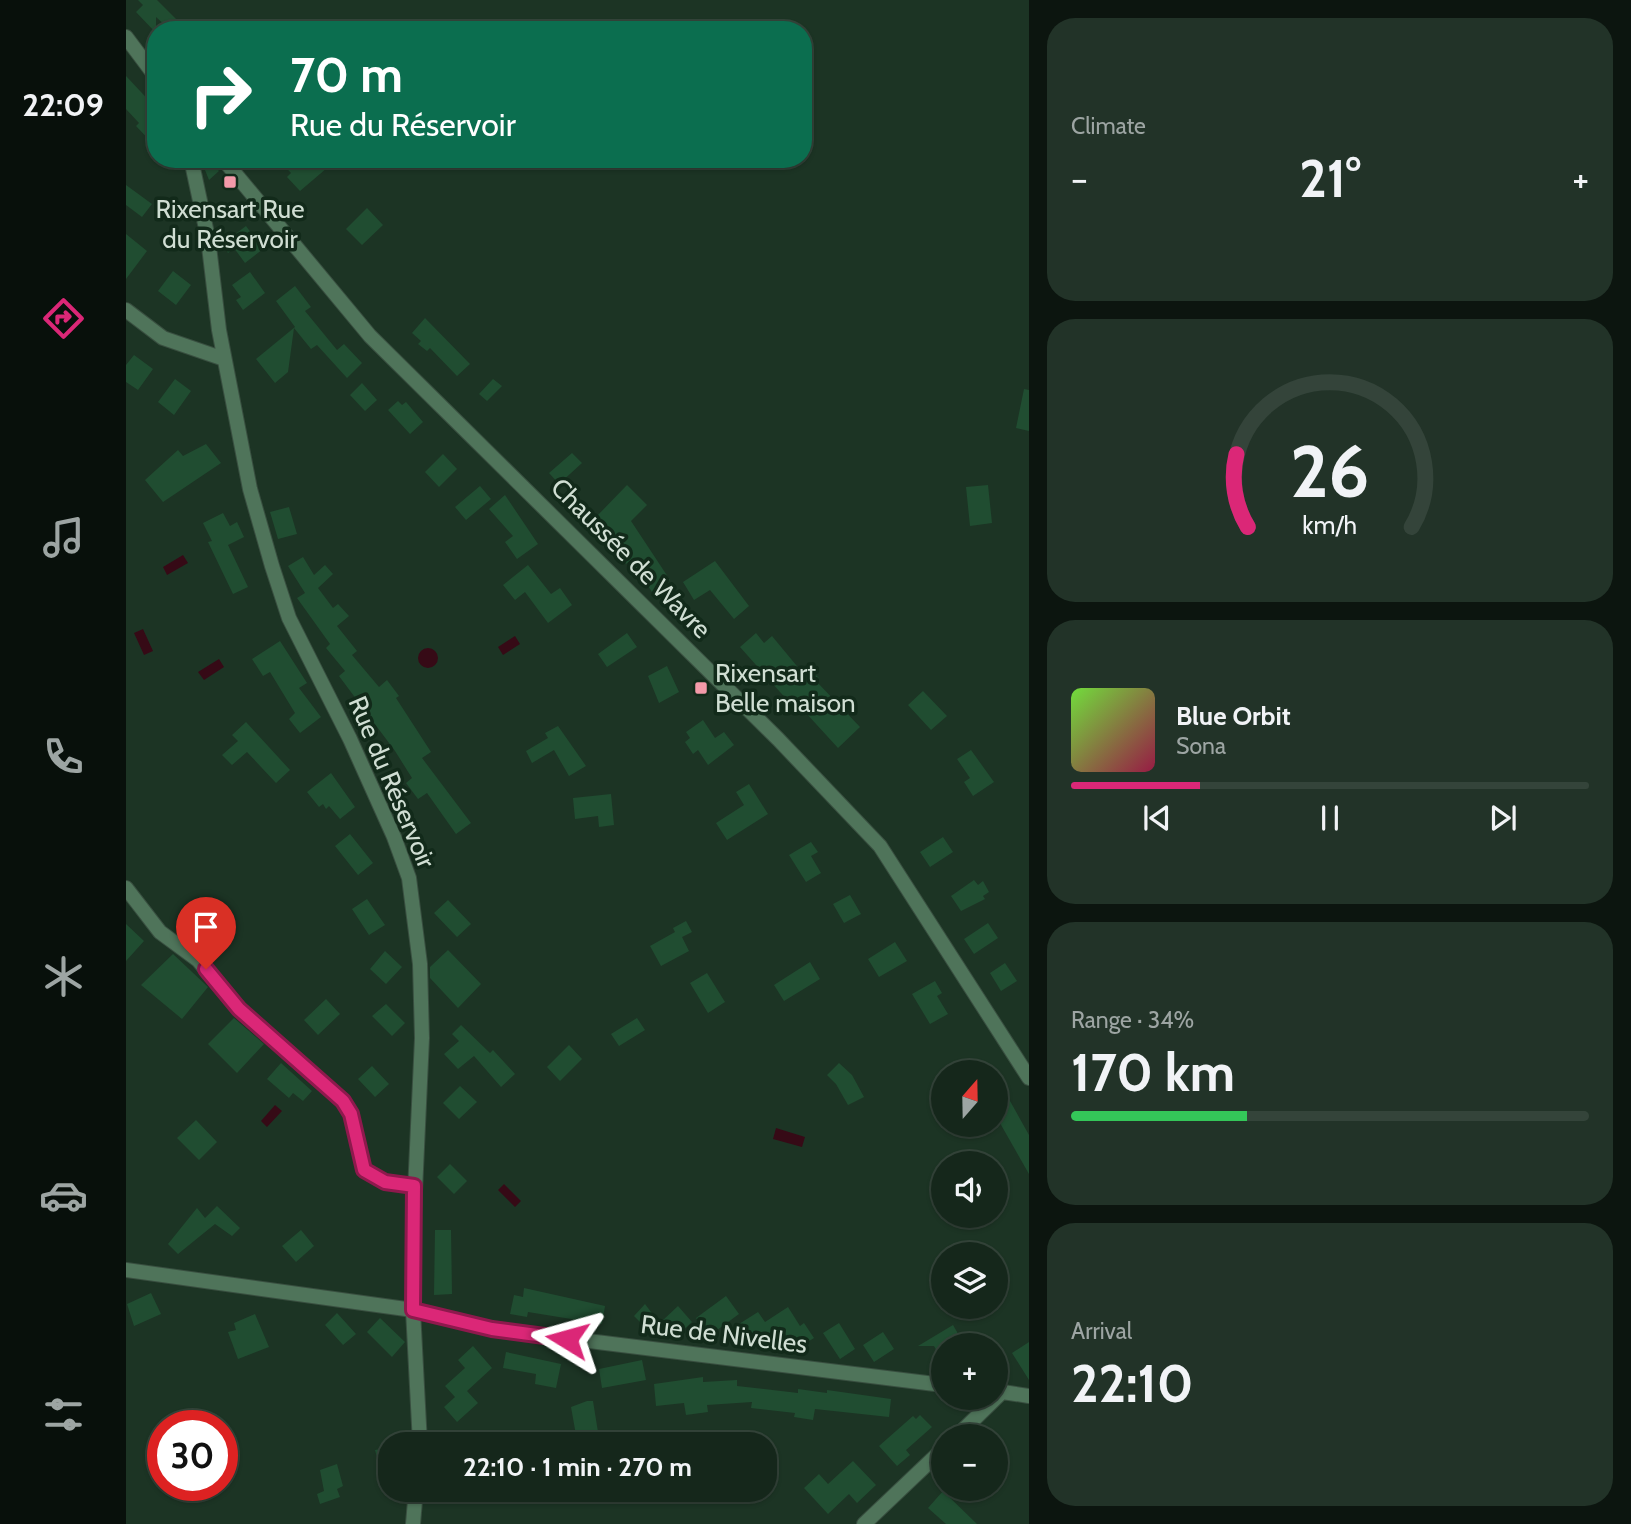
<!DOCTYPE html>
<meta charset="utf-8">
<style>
body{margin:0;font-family:Cabin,sans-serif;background:#223328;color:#f1f3f6;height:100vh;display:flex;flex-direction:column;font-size:26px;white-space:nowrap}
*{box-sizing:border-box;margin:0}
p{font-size:23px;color:#9da5a3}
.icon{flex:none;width:38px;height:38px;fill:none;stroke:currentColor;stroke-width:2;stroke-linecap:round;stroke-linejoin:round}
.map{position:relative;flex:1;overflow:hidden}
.sheet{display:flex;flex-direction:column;gap:18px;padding:18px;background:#0c150f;width:602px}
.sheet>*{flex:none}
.top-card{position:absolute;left:21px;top:21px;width:665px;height:147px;border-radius:28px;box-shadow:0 2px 5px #0004,0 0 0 2px #34443a;background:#0b6e4f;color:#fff;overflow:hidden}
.needle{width:46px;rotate:20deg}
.fabs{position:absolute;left:805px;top:1060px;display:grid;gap:14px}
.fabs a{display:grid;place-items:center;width:77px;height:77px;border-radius:50%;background:#15271b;box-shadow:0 2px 5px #0004,0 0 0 2px #34443a;font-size:35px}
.speed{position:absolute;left:21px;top:1410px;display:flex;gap:14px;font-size:35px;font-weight:700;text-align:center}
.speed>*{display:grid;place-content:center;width:91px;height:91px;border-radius:50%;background:#15271b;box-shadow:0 2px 5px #0004,0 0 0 2px #34443a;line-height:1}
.speed .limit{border:10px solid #d22;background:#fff;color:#111}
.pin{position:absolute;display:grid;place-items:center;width:60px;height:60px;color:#fff;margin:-72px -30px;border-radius:50% 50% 50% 0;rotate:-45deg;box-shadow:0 0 7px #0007}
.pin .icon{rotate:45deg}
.me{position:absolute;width:77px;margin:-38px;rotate:278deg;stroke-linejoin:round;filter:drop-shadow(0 0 5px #0008)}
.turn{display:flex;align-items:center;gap:24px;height:147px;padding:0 28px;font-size:32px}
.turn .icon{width:91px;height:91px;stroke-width:2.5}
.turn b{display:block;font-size:49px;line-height:60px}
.big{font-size:52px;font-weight:700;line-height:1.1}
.sheet .widget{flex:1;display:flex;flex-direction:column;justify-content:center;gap:10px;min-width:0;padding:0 24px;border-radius:28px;background:#223328}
.sheet .dial{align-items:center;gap:0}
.dial svg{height:182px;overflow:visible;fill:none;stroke:#34443a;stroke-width:7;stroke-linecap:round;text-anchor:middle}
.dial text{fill:#f1f3f6;stroke:none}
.song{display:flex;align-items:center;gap:21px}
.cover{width:84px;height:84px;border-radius:10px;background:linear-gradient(135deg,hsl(100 70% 55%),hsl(340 70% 35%))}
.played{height:7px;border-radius:4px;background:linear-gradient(90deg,#db2777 25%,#34443a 25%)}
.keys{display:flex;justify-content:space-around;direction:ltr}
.heat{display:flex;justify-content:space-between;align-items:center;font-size:38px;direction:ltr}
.charge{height:10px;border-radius:5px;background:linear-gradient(90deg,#34c759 34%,#34443a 0)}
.trip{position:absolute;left:252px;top:1432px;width:399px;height:70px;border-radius:28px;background:#15271b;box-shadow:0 2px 5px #0004,0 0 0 2px #34443a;font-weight:700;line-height:70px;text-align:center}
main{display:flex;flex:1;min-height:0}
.tab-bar{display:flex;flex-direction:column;width:126px;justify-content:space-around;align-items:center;background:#08100b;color:#9da5a3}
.tab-bar .icon{width:49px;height:49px}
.tab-bar .active{color:#db2777}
.tab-bar b{font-size:32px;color:#f1f3f6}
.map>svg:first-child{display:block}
.water{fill:#360a16}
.building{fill:#204d31}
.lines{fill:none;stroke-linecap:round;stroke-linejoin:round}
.minor-casing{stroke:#394f40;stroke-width:16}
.tertiary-casing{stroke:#394f40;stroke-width:16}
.minor{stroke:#4f745a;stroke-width:14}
.tertiary{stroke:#4f745a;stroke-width:14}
.route-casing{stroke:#8e194d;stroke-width:18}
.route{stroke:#db2777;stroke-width:12}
.poi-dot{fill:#f39aa9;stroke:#122a1a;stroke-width:2.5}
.labels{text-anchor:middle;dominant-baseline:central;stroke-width:7;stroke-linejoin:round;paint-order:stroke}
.poi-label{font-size:26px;fill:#d0ded3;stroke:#122a1a}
.street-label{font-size:26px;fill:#d0ded3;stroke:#122a1a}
</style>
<main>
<nav class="tab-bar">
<b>22:09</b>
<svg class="icon active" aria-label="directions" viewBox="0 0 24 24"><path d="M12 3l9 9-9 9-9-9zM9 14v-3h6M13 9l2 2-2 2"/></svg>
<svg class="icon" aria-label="music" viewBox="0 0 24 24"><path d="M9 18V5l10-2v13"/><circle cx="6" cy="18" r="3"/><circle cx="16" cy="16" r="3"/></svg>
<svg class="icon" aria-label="phone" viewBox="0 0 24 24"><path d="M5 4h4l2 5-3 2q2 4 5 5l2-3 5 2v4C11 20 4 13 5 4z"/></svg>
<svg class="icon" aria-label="climate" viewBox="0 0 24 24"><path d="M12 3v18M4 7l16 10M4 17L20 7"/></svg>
<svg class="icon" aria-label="car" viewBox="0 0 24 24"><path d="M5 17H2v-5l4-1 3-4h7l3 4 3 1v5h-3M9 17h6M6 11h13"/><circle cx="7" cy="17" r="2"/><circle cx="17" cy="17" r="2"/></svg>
<svg class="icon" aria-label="filters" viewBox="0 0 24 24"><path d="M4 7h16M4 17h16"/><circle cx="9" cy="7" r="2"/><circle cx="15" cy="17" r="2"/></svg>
</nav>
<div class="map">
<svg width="903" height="1524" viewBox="0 0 903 1524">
<rect width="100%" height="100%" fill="#1c3424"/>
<path class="water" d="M57,555L62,563L41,575L37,567Z
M17,629L27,651L18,655L8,633Z
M389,636L394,644L377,655L372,647Z
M292 658a10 10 0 1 1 20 0a10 10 0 1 1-20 0Z
M93,659L98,667L78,680L72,672Z
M149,1105L156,1111L141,1127L135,1121Z
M650,1128L679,1137L676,1147L647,1139Z
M378,1184L395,1201L389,1207L372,1190Z"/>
<path class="building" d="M12,0H31L50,19L41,27L30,17V33L10,12L17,5Z
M0,76L30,108V147L10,126L13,123L0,109Z
M82,159L93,171L83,180L75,160Z
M152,159H193L201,168L174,191L161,177L165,173Z
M0,185L26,204L16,217L0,205Z
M241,208L257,225L236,245L220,229Z
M120,226L137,249L119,263L108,248L102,253L96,244Z
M0,234L21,251L0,279Z
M47,271L65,285L50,305L32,291Z
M124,272L139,293L117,310L110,300L115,297L106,285Z
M169,286L185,307L179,311L211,350L218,344L236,363L221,378L191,345L185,349L168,328L162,372L149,383L130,359L169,327L150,301Z
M299,318L344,364L331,376L304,348L301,351L292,344L295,341L286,333Z
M8,355L27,369L12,390L0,382V365Z
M49,379L65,391L48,415L32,402Z
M367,379L376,386L361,401L353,394Z
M236,383L251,400L239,411L224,395Z
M898,389L903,390V431L890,428Z
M272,401L276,405L280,402L297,422L284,434L262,410Z
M80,444L95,463L37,502L19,480L52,450L57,456Z
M446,453L456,463L433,484L423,473Z
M317,454L331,469L313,487L299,472Z
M501,485L521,505L505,521L544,580L526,592L505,560L500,564L492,553L500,547L470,517Z
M862,485L866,523L844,526L840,487Z
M354,486L365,499L340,520L329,507Z
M379,495L412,544L391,559L379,542L387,536L363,509Z
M163,507L171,534L152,539L144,512Z
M97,513L104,526L111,522L118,537L102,545L122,587L107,594L82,542L86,541L77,523Z
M177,557L188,575L199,565L207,574L192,588L207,608L212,604L223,616L211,626L231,651L226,655L253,687L261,680L273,696L270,698L305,752L296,758L345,823L330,834L301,793L292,799L280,783L286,778L269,751L213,676L219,671L200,648L204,644L171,598L179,593L162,566Z
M589,561L623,606L608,619L584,590L568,600L557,582Z
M402,565L425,594L434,588L446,605L422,623L399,592L389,600L377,585Z
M501,633L511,647L481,667L472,654Z
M630,633L638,643L646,636L675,671L680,666L693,678L690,681L734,727L712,748L669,701L666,705L654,692L614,647Z
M154,641L181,683L173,688L195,717L174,733L163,719L169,713L144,672L137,676L126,659Z
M541,666L553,692L533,703L522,676Z
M797,691L821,716L805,730L782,705Z
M577,720L589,738L598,732L608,745L582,765L572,750L567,754L559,742L564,738L560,732Z
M120,722L164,770L150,783L121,752L106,765L96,755L112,741L106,735Z
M432,726L460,766L443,776L428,750L406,763L400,751L422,738L419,733Z
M845,750L868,782L847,796L838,782L844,778L831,759Z
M205,773L229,807L214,819L203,806L200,809L197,804L193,807L181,792Z
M623,784L642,814L601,840L590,823L618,805L610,792Z
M485,794L488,825L473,827L472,816L449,819L447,798Z
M224,834L247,863L232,875L209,846Z
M817,837L827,852L804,867L794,852Z
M685,842L692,852L685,856L695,873L680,882L663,855Z
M848,880L852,885L857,881L863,892L857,896L859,899L835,911L825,896Z
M724,895L735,914L718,923L707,904Z
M241,899L259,925L243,935L226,909Z
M322,900L345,924L331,937L308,913Z
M560,921L566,932L556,937L563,951L535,966L524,946L549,932L547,928Z
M862,923L872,938L848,954L838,939Z
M0,924L18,941L0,961Z
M769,942L781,961L753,977L742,959Z
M322,950L355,984L332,1008L304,978V967Z
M259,951L276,967L260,984L244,969Z
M47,954L82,987L56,1019L15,985Z
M684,962L694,979L658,1001L648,985Z
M879,963L891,981L875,991L864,973Z
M581,973L599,1002L582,1013L564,983Z
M809,981L816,993L811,996L822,1014L804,1024L786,994Z
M200,999L214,1014L192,1035L178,1020Z
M260,1004L279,1023L266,1036L246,1016Z
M108,1018L138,1044L111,1073L82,1044Z
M511,1018L519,1030L493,1046L485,1034Z
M335,1025L364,1053L367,1050L389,1074L375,1087L348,1056L332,1069L318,1054L333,1041L326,1034Z
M443,1045L456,1059L434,1081L421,1067Z
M155,1063L186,1091L177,1101L167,1093L163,1098L141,1079Z
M713,1063L726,1075L738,1097L722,1105L710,1084L701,1075Z
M246,1066L263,1084L249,1097L232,1079Z
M870,1076L903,1135V1174L870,1116Z
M334,1086L351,1102L333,1119L317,1103Z
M70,1120L91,1142L73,1160L51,1138Z
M324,1164L341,1181L328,1194L311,1177Z
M91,1206L114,1228L106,1236L89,1224L52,1254L42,1244L71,1208L79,1218Z
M175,1230L188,1246L170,1262L156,1246Z
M309,1230H325L326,1294L308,1295Z
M398,1288L479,1306L476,1324L402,1312L401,1317L384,1314L388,1295L397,1297Z
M25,1293L35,1314L8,1326L1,1304Z
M600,1296L613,1314L583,1336L570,1318Z
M519,1304L537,1328L527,1335L508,1316Z
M552,1306L566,1322L550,1337L536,1321Z
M662,1307L674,1326L678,1323L688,1338L675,1346L669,1336L663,1340L655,1327L629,1346L613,1324L632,1312L639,1322Z
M211,1313L230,1334L217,1345L199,1325Z
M129,1314L143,1347L112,1359L102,1332L110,1330L108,1323Z
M254,1318L279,1342L266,1357L241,1332Z
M713,1323L729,1349L714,1359L697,1333Z
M827,1325L839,1346H817V1362L808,1346H792Z
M757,1332L768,1349L748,1362L737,1345Z
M903,1342V1380L886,1353Z
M347,1346L366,1368L341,1391L352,1403L331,1422L318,1407L329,1397L319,1386L339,1368L332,1360Z
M380,1352L435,1364L430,1388L409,1384L410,1374L377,1368Z
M516,1360L520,1380L476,1388L473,1369Z
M577,1377V1382L611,1380V1386L672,1393V1389L701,1393V1390L765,1399L763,1417L689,1409L687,1420L668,1417L669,1413L625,1408L626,1402L581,1405L582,1412L560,1415L558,1403L530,1406L528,1384Z
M461,1401H467L472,1432L450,1435L445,1407Z
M794,1415L806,1427L780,1450L784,1455L771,1466L753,1446L787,1416L790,1419Z
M264,1447V1493H261L249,1450Z
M727,1461L750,1485L731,1503L723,1494L702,1514L678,1488L693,1474L702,1484Z
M211,1464L217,1486L211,1489L214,1497L194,1504L191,1494L198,1491L194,1470Z
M300,1489H327V1501L299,1499Z
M817,1491L851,1524H820L802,1508Z"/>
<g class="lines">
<g class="minor-casing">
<path id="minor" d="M65,159L82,238L93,330L124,489L146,566L163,618L224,739L268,837L283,878L294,964L296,1038L287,1235V1310L294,1444
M0,310L37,338L98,359
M0,888L34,932L72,960L113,1009L217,1101L225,1114L238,1170L259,1182L288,1186
M0,1270L287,1310L366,1329L817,1385
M870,1391L903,1396
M830,1437L876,1392
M287,1524L290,1489
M738,1524L817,1449"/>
</g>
<g class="tertiary-casing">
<path id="tertiary" d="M0,37L30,77
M97,159L244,336L652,739L754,846L903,1078"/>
</g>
<use href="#minor" class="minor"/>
<use href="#tertiary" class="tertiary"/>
</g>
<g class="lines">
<g class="route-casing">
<path id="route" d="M80,969L113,1009L217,1101L225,1114L238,1170L259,1182L288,1186L287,1310L366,1329L441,1339"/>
</g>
<use href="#route" class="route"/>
</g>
<g class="poi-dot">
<rect x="97" y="175" width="14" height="14" rx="3.5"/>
<rect x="568" y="681" width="14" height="14" rx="3.5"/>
</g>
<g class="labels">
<g class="poi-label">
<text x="104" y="209">Rixensart Rue<tspan x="104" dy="30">du Réservoir</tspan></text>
<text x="589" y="673" text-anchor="start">Rixensart<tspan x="589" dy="30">Belle maison</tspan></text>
</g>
<g class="street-label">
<text transform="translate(505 558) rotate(45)">Chaussée de Wavre</text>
<text transform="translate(266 782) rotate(67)">Rue du Réservoir</text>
<text transform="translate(598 1334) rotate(7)">Rue de Nivelles</text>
</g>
</g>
</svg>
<div class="fabs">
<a><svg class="needle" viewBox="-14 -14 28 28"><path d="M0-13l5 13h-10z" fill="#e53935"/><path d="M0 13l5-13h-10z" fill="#9da5a3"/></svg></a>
<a><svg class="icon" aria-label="sound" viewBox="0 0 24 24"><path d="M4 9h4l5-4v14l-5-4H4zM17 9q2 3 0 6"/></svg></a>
<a><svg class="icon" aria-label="layers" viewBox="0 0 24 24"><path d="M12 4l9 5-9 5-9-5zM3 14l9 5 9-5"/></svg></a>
<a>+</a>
<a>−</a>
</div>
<div class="speed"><div class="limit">30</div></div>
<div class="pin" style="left:80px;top:969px;background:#d93025"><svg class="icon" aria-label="arrive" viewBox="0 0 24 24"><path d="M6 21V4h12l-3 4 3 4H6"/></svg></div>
<svg class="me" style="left:441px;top:1339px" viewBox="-20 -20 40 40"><path d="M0-17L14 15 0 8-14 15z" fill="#db2777" stroke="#fff" stroke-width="4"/></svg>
<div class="trip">22:10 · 1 min · 270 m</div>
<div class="top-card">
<div class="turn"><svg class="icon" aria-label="right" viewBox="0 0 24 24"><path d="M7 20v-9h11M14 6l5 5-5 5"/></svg><div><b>70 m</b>Rue du Réservoir</div></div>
</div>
</div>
<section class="sheet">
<div class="widget"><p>Climate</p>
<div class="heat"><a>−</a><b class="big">21°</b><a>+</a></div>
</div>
<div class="widget dial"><svg viewBox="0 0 100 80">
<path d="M14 69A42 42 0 1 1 86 69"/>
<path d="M14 69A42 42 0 0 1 9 37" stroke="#db2777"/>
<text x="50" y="56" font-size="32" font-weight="700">26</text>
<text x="50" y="72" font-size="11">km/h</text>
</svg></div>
<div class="widget">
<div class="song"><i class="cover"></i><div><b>Blue Orbit</b><p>Sona</p></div></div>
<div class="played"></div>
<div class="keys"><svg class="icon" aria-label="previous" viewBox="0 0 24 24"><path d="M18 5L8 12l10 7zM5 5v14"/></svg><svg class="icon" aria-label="pause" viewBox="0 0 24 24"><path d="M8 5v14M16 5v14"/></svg><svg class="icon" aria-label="next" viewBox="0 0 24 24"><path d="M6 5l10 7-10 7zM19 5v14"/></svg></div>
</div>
<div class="widget"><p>Range · 34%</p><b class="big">170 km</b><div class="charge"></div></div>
<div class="widget"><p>Arrival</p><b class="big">22:10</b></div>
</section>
</main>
